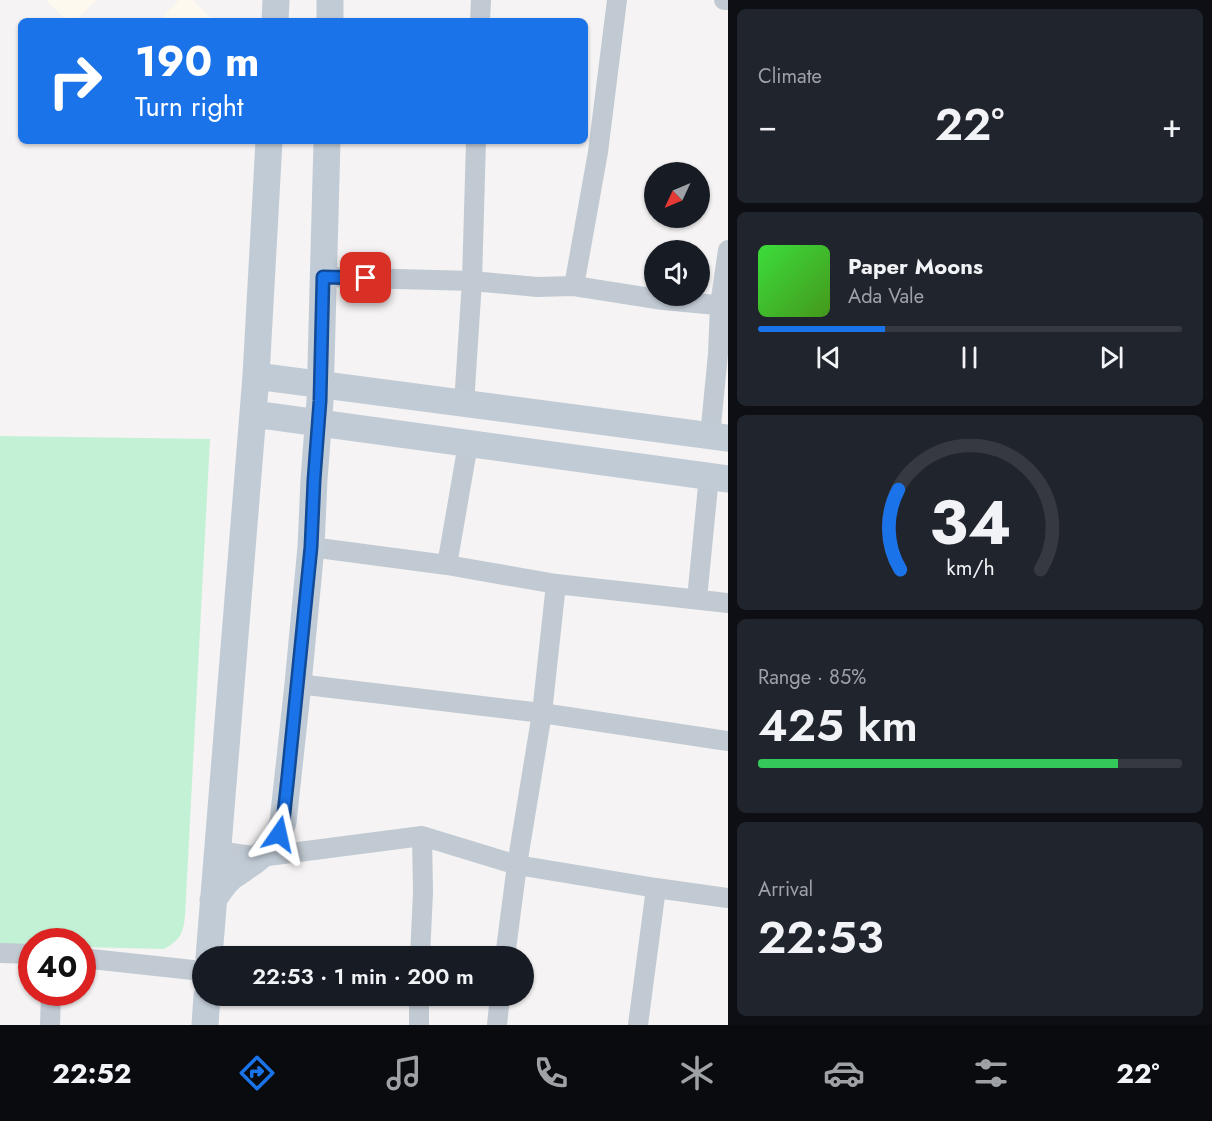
<!DOCTYPE html>
<meta charset="utf-8">
<style>
body{margin:0;font-family:Jost,sans-serif;background:#20242c;color:#f1f3f6;height:100vh;display:flex;flex-direction:column;font-size:22px;white-space:nowrap}
*{box-sizing:border-box;margin:0}
p{font-size:20px;color:#9ea1a6}
.icon{flex:none;width:33px;height:33px;fill:none;stroke:currentColor;stroke-width:2;stroke-linecap:round;stroke-linejoin:round}
.map{position:relative;flex:1;overflow:hidden}
.side{display:flex;flex-direction:column;gap:9px;padding:9px;background:#0d0f14;width:484px}
.side>*{flex:none}
.guide{position:absolute;left:18px;top:18px;width:570px;height:126px;border-radius:9px;box-shadow:0 2px 4px #0004;background:#1a73e8;color:#fff;overflow:hidden}
.needle{width:39px;rotate:226deg}
.buttons{position:absolute;left:644px;top:162px;display:grid;gap:12px}
.buttons a{display:grid;place-items:center;width:66px;height:66px;border-radius:50%;background:#171b24;box-shadow:0 2px 4px #0004;font-size:30px}
.speed{position:absolute;left:18px;top:928px;display:flex;gap:12px;font-size:30px;font-weight:700;text-align:center}
.speed>*{display:grid;place-content:center;width:78px;height:78px;border-radius:50%;background:#171b24;box-shadow:0 2px 4px #0004;line-height:1}
.speed .limit{border:9px solid #d22;background:#fff;color:#111}
.pin{position:absolute;display:grid;place-items:center;width:51px;height:51px;color:#fff;margin:-26px;border-radius:12px;box-shadow:0 3px 9px #0006}
.me{position:absolute;width:66px;margin:-33px;rotate:11deg;stroke-linejoin:round;filter:drop-shadow(0 0 4px #0008)}
.turn{display:flex;align-items:center;gap:21px;height:126px;padding:0 18px;font-size:27px}
.turn .icon{width:78px;height:78px;stroke-width:2.5}
.turn b{display:block;font-size:42px;line-height:51px}
.big{font-size:45px;font-weight:600;line-height:1.1}
.side .widget{flex:1;display:flex;flex-direction:column;justify-content:center;gap:9px;min-width:0;padding:0 21px;border-radius:9px;background:#20242c}
.side .dial{align-items:center;gap:0}
.dial svg{height:156px;overflow:visible;fill:none;stroke:#363941;stroke-width:7;stroke-linecap:round;text-anchor:middle}
.dial text{fill:#f1f3f6;stroke:none}
.song{display:flex;align-items:center;gap:18px}
.cover{width:72px;height:72px;border-radius:9px;background:linear-gradient(135deg,hsl(120 70% 55%),hsl(100 70% 35%))}
.played{height:6px;border-radius:3px;background:linear-gradient(90deg,#1a73e8 30%,#363941 30%)}
.keys{display:flex;justify-content:space-around;direction:ltr}
.heat{display:flex;justify-content:space-between;align-items:center;font-size:33px;direction:ltr}
.charge{height:9px;border-radius:4px;background:linear-gradient(90deg,#34c759 85%,#363941 0)}
.trip{position:absolute;left:192px;top:946px;width:342px;height:60px;border-radius:30px;background:#171b24;box-shadow:0 2px 4px #0004;font-weight:600;line-height:60px;text-align:center}
.tabs{display:flex;height:96px;justify-content:space-around;align-items:center;background:#090b0e;color:#9ea1a6}
.tabs .icon{width:42px;height:42px}
.tabs .current{color:#1a73e8}
.tabs b{font-size:27px;color:#f1f3f6}
main{display:flex;flex:1;min-height:0}
.map>svg:first-child{display:block}
.commercial{fill:#fdf9ef}
.green{fill:#c3f1d5}
.lines{fill:none;stroke-linecap:round;stroke-linejoin:round}
.street{stroke:#c1cad2;stroke-width:20}
.secondary{stroke:#c1cbd6;stroke-width:27}
.route-casing{stroke:#114b97;stroke-width:15}
.route{stroke:#1a73e8;stroke-width:10}
</style>
<main>
<div class="map">
<svg width="728" height="1025" viewBox="0 0 728 1025">
<rect width="100%" height="100%" fill="#f5f3f3"/>
<path class="commercial" d="M48,0H97L75,21H67L47,1Z
M177,0H193L214,21H168L163,16L178,1Z"/>
<path class="green" d="M0,436L210,439L185,916C183,934 180,940 164,949L83,947L82,942H32L31,946L0,945Z"/>
<g class="lines">
<path class="street" d="M724,0H728
M480,21L481,0
M323,277L472,281L537,287L574,286L663,300L728,306
M574,286L598,152L617,0
M464,404L472,281L476,141
M710,436L718,354L720,305L728,250
M311,547L447,565L556,584L728,603
M447,565L468,444
M697,599L709,476
M298,684L542,713L728,741
M217,851L260,857L422,836L517,865L656,888L728,898
M0,953L32,954
M420,957L423,892L422,836
M505,957L517,865L542,713L556,584
M82,958L202,971
M50,1025L51,993
M419,1025V996
M497,1025L500,996
M638,1025L656,888"/>
<path class="secondary" d="M275,21L276,0
M330,21V0
M256,376L728,438
M253,414L728,479
M213,900C218,892 223,884 231,877C236,873 242,870 247,866C264,855 277,842 283,822L298,684L311,547L314,480L320,401L327,141
M209,957L256,376L269,141
M205,1025L207,996"/>
</g>
<g class="lines">
<g class="route-casing">
<path id="route" d="M279,834L283,822L288,776L311,547L314,480L320,401L323,277L366,278"/>
</g>
<use href="#route" class="route"/>
</g>
</svg>
<div class="buttons">
<a><svg class="needle" viewBox="-14 -14 28 28"><path d="M0-13l5 13h-10z" fill="#e53935"/><path d="M0 13l5-13h-10z" fill="#9ea1a6"/></svg></a>
<a><svg class="icon" aria-label="sound" viewBox="0 0 24 24"><path d="M4 9h4l5-4v14l-5-4H4zM17 9q2 3 0 6"/></svg></a>
</div>
<div class="speed"><div class="limit">40</div></div>
<div class="pin" style="left:366px;top:278px;background:#d93025"><svg class="icon" aria-label="arrive" viewBox="0 0 24 24"><path d="M6 21V4h12l-3 4 3 4H6"/></svg></div>
<svg class="me" style="left:279px;top:834px" viewBox="-20 -20 40 40"><path d="M0-17L14 15 0 8-14 15z" fill="#1a73e8" stroke="#fff" stroke-width="4"/></svg>
<div class="trip">22:53 · 1 min · 200 m</div>
<div class="guide">
<div class="turn"><svg class="icon" aria-label="right" viewBox="0 0 24 24"><path d="M7 20v-9h11M14 6l5 5-5 5"/></svg><div><b>190 m</b>Turn right</div></div>
</div>
</div>
<section class="side">
<div class="widget"><p>Climate</p>
<div class="heat"><a>−</a><b class="big">22°</b><a>+</a></div>
</div>
<div class="widget">
<div class="song"><i class="cover"></i><div><b>Paper Moons</b><p>Ada Vale</p></div></div>
<div class="played"></div>
<div class="keys"><svg class="icon" aria-label="previous" viewBox="0 0 24 24"><path d="M18 5L8 12l10 7zM5 5v14"/></svg><svg class="icon" aria-label="pause" viewBox="0 0 24 24"><path d="M8 5v14M16 5v14"/></svg><svg class="icon" aria-label="next" viewBox="0 0 24 24"><path d="M6 5l10 7-10 7zM19 5v14"/></svg></div>
</div>
<div class="widget dial"><svg viewBox="0 0 100 80">
<path d="M14 69A42 42 0 1 1 86 69"/>
<path d="M14 69A42 42 0 0 1 13 28" stroke="#1a73e8"/>
<text x="50" y="56" font-size="32" font-weight="700">34</text>
<text x="50" y="72" font-size="11">km/h</text>
</svg></div>
<div class="widget"><p>Range · 85%</p><b class="big">425 km</b><div class="charge"></div></div>
<div class="widget"><p>Arrival</p><b class="big">22:53</b></div>
</section>
</main>
<nav class="tabs">
<b>22:52</b>
<svg class="icon current" aria-label="directions" viewBox="0 0 24 24"><path d="M12 3l9 9-9 9-9-9zM9 14v-3h6M13 9l2 2-2 2"/></svg>
<svg class="icon" aria-label="music" viewBox="0 0 24 24"><path d="M9 18V5l10-2v13"/><circle cx="6" cy="18" r="3"/><circle cx="16" cy="16" r="3"/></svg>
<svg class="icon" aria-label="phone" viewBox="0 0 24 24"><path d="M5 4h4l2 5-3 2q2 4 5 5l2-3 5 2v4C11 20 4 13 5 4z"/></svg>
<svg class="icon" aria-label="climate" viewBox="0 0 24 24"><path d="M12 3v18M4 7l16 10M4 17L20 7"/></svg>
<svg class="icon" aria-label="car" viewBox="0 0 24 24"><path d="M5 17H2v-5l4-1 3-4h7l3 4 3 1v5h-3M9 17h6M6 11h13"/><circle cx="7" cy="17" r="2"/><circle cx="17" cy="17" r="2"/></svg>
<svg class="icon" aria-label="filters" viewBox="0 0 24 24"><path d="M4 7h16M4 17h16"/><circle cx="9" cy="7" r="2"/><circle cx="15" cy="17" r="2"/></svg>
<b>22°</b>
</nav>
